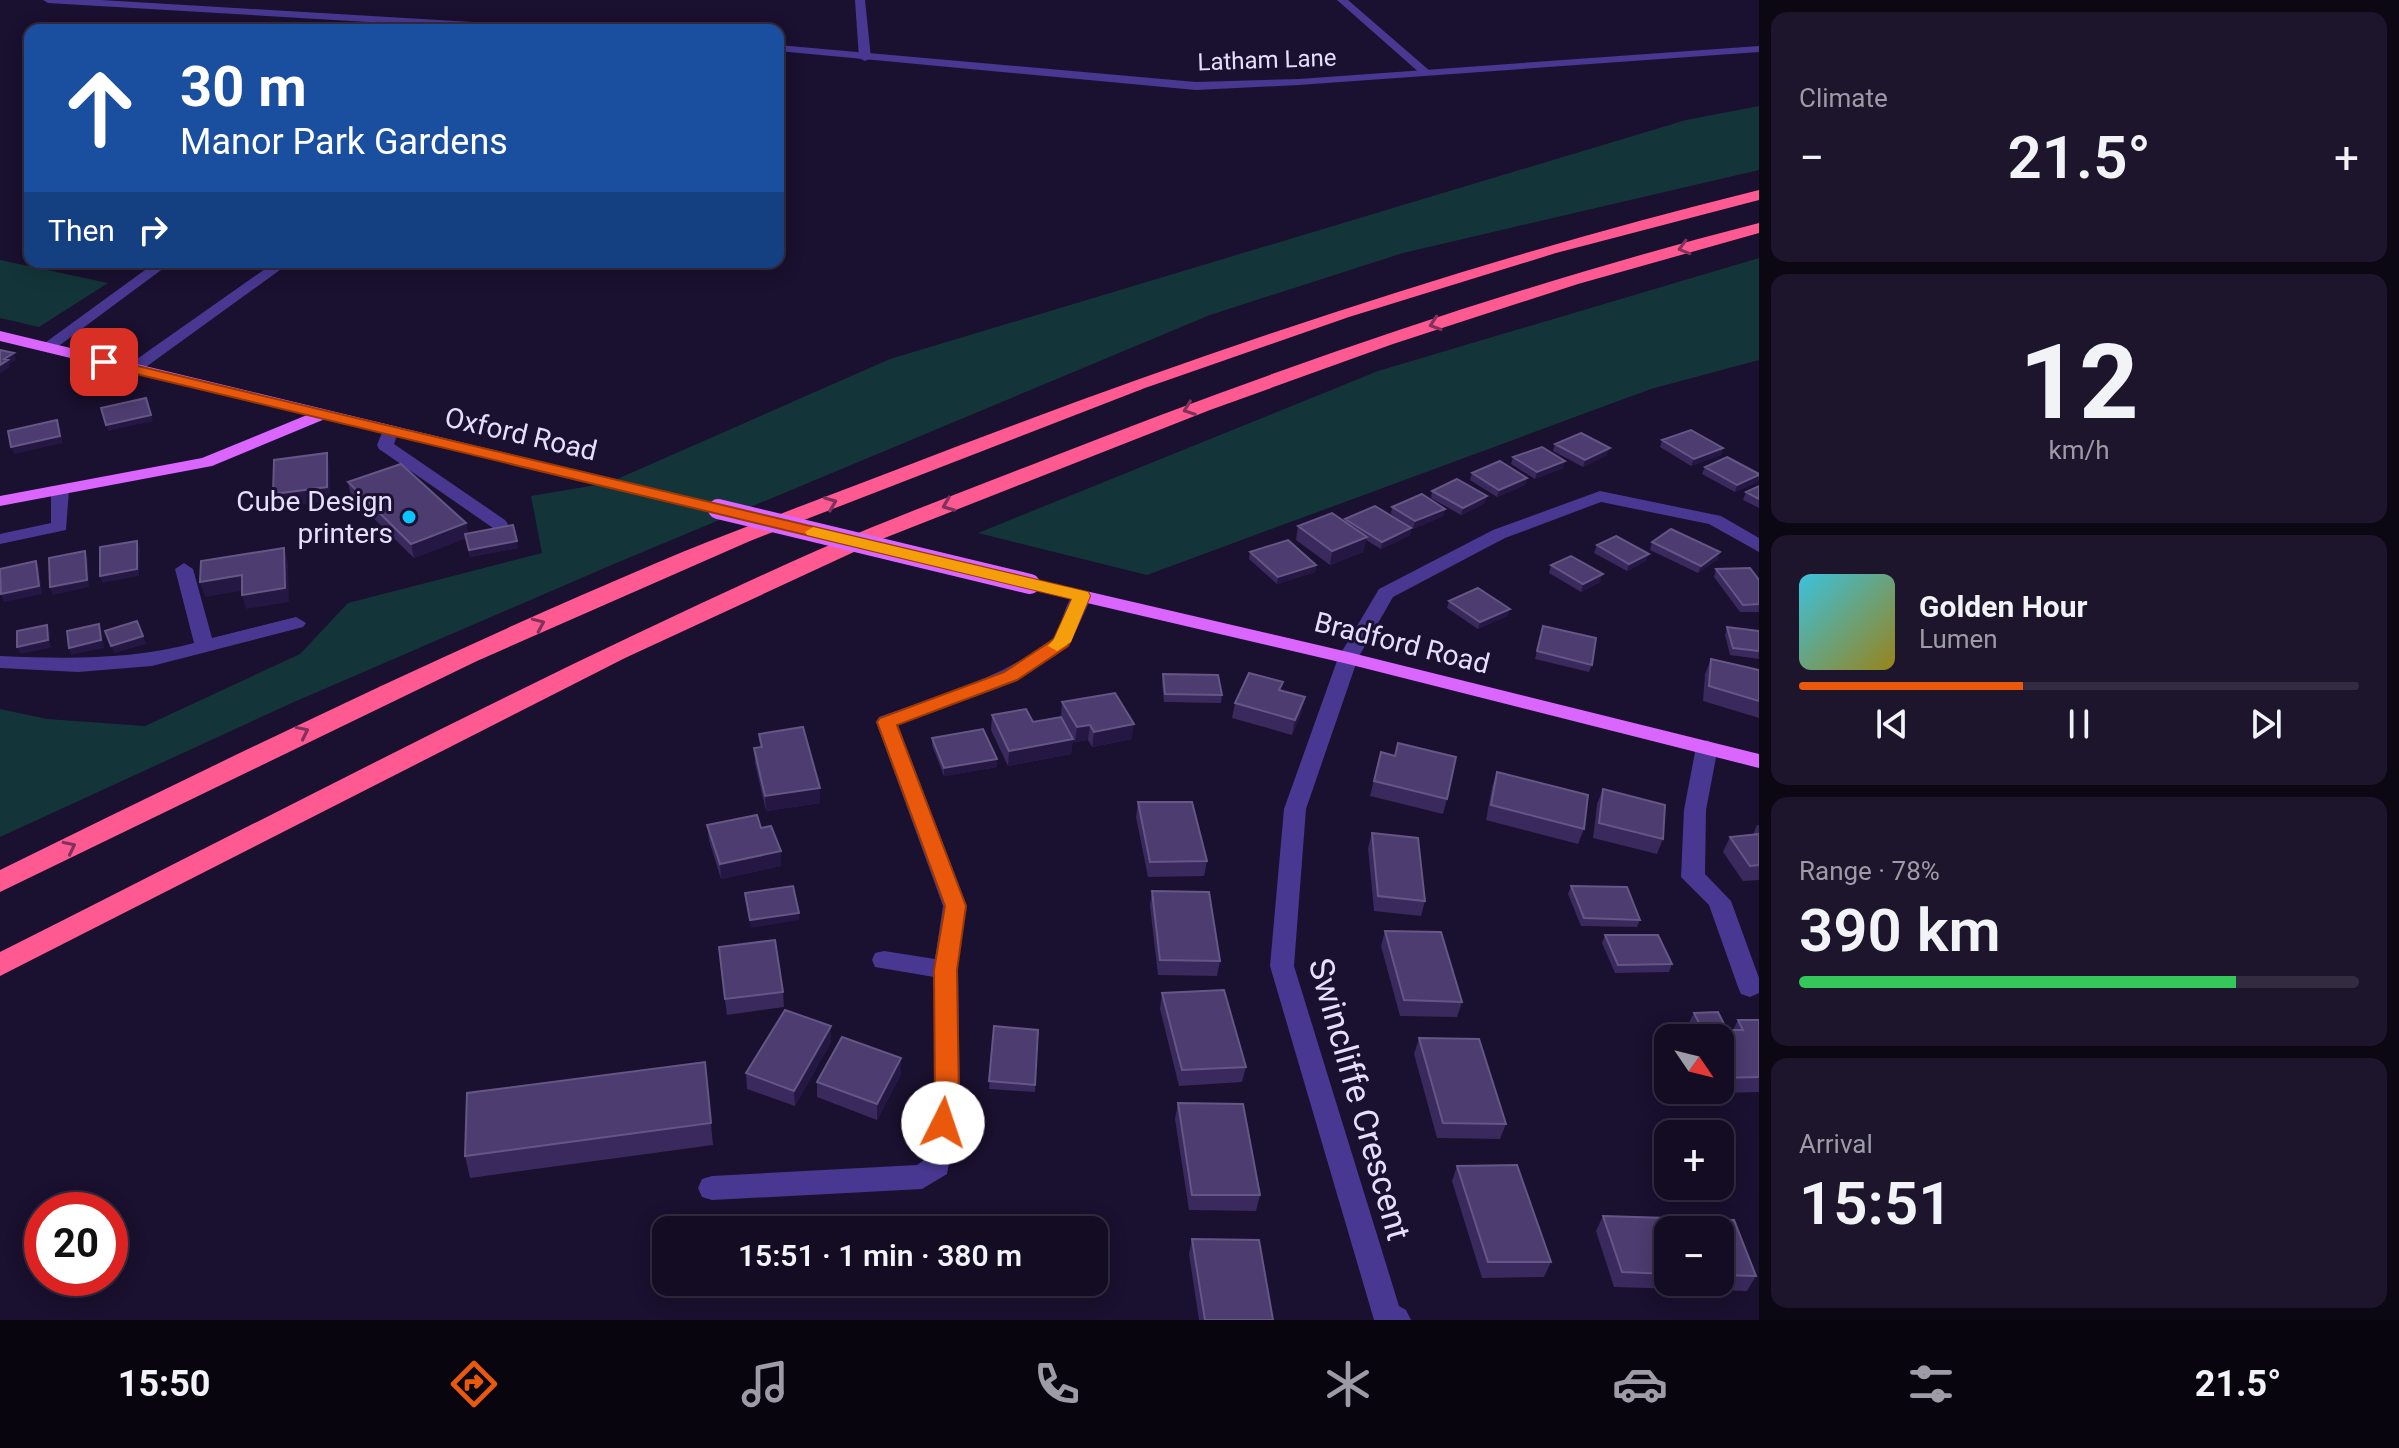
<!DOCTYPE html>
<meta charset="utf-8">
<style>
body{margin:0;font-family:Roboto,sans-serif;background:#1d152b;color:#f1f3f6;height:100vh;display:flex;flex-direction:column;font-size:30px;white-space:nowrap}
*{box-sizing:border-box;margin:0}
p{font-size:26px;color:#9d9ba6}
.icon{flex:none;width:44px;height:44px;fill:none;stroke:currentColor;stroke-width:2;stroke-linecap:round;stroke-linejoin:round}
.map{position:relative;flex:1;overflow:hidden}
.side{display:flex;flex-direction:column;gap:12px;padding:12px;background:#0b0713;width:640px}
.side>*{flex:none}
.guide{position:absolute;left:24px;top:24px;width:760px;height:244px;border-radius:16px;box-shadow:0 4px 20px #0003,0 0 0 2px #332c41;background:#1a4fa0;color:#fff;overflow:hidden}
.needle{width:52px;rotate:125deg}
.tools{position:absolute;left:1654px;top:1024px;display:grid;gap:16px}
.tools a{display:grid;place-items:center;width:80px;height:80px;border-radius:16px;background:#140c23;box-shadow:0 4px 20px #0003,0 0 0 2px #332c41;font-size:40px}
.speed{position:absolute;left:24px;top:1192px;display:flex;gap:16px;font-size:40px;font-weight:700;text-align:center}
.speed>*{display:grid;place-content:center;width:104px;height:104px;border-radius:50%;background:#140c23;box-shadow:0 4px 20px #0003,0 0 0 2px #332c41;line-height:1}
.speed .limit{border:12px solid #d22;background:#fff;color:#111}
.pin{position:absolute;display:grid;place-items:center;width:68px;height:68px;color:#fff;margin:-34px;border-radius:16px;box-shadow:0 4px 12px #0006}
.me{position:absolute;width:88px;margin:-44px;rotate:4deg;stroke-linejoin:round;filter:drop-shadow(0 0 6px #0008)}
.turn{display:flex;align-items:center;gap:28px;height:168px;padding:0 24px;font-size:36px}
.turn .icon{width:104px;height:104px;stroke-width:2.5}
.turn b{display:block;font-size:56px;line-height:68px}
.then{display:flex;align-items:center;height:76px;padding:0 24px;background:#0003;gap:16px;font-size:30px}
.big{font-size:60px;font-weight:600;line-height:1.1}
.side .widget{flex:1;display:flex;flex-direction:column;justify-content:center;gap:12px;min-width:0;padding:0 28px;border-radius:16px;background:#1d152b}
.side .dial{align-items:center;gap:0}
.dial b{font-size:104px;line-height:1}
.song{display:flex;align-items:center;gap:24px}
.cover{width:96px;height:96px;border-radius:12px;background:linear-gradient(135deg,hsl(190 70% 55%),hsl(50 70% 35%))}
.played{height:8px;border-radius:4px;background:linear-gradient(90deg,#ea580c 40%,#332c41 40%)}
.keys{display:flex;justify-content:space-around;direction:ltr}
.heat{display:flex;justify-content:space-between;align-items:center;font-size:44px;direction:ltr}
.charge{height:12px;border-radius:6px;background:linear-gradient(90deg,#34c759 78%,#332c41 0)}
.trip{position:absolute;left:652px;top:1216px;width:456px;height:80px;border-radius:16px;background:#140c23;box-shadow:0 4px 20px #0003,0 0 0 2px #332c41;font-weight:600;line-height:80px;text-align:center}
.menu{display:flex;height:128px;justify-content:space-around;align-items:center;background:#08050e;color:#9d9ba6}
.menu .icon{width:56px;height:56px}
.menu .on{color:#ea580c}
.menu b{font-size:36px;color:#f1f3f6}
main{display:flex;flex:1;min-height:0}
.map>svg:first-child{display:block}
.green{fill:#133539}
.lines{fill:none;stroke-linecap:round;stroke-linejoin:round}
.service{fill:#483891;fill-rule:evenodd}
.minor{fill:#483891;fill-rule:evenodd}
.primary{fill:#db65ff;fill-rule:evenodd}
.motorway{fill:#ff5991;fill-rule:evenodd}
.primary-bridge{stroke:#db65ff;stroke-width:20}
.wall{fill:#3a295d;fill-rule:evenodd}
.shaded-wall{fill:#251743}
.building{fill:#4c3c6f;stroke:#645685;stroke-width:2}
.oneway{stroke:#81315b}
.route{fill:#ea580c;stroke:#983908;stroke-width:2}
.slow{fill:#f59e0b}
.poi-dot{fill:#0ac4ff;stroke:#1a102f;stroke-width:3}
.labels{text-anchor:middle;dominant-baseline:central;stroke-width:6;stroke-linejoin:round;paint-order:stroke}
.far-street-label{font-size:24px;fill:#e6deff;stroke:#1a102f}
.street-label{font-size:28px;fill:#e6deff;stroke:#1a102f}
.poi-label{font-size:28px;fill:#e6deff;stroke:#1a102f;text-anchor:end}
.near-street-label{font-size:34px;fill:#e6deff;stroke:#1a102f}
</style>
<main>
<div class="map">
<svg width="1759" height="1320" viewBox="0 0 1759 1320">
<rect width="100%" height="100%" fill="#1a102f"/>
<path class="green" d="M1759,106V170L1403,253L1210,315L614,564L294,702L0,837V709L47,719L145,726L300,654L348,603L542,553L531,496L608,483L890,359L1686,120Z
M1759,258V360L1651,389L1147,575L978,533L1378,371Z
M0,260L108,283L39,327L0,318Z"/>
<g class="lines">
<path class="service" d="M855,0H865L871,58L865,61L859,58Z
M1337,0H1348L1430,71V75H1422Z
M156,262H172L52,351H42V345Z
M390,427L398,432L394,444L505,520L508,524L505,528H493L379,449L377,445L384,428Z
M60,485L69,490L66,530L0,544V534L51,523V490Z
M184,563L193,569L212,638L296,617L306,623L303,627L152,666L78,672L0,668V656C67,659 129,660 194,643L175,569Z
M946,961L955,963L958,970L960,1101L947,1174L922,1189L712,1200L702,1197L698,1188L702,1179L712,1176L917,1165L924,1160L934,1101V970L937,963Z"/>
<path class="minor" d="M43,0H101L557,27L562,30H502L48,3Z
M778,45L1196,82L1299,79L1759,46V52L1299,85L1196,90L778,51Z
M275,262H291L139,372H127V366Z
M1600,491L1721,516L1759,538V552L1709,524L1601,502L1505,538L1393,597L1358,658L1306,809L1294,966L1399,1306L1406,1310L1411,1320H1374L1270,966L1284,809L1338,658L1379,589L1493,530Z
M1082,590L1092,596L1069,646L1017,681L898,725L967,906L955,977L946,979L875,967L872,960L875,953L884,951L935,959L943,906L876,722L879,717C937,696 1000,679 1050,641C1065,629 1062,595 1082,590Z
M1707,740L1718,747L1706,810L1705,874L1731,901L1759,978V993L1750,997L1741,994L1738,987L1709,905L1681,877L1684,810L1696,747Z"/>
<path class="primary" d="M0,331L718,504L727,509L718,514L325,419L212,466L0,506V496L202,458L307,415L0,341Z
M1030,578L1348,652L1759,754V768L1348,664L1023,588L1021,584Z"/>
<path class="motorway" d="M1759,190V200L1556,253L1349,317L1145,388L750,541L477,661L0,892V870C216,764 432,658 654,564C732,531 813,502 893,471C1177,361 1463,263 1759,190Z
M1759,223V233L1578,284L1393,344L1210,410L882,539L625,658L0,976V952C271,816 540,674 818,550C894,517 972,488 1049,458C1281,367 1517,285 1759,223Z"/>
<path class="primary-bridge" d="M718,509L1030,584"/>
</g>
<path class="wall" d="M1662,440L1723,448L1721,455L1691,466L1660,447Z
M1555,444L1607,455L1583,467L1553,451Z
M1513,457L1563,468L1535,479L1511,464Z
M1705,467L1759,474V479L1758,482L1735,492L1702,474Z
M1472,473L1527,478L1525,485L1497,497L1470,480Z
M348,482L466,523L468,534L518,548L470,557L466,538L414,558L351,496Z
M1759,486V508L1743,500L1746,492Z
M1432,491L1485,503L1461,515L1431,498Z
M1392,507L1445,509L1443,516L1413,529L1391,514Z
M1345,519L1411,528L1410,535L1381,549L1366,540L1363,552L1330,565L1296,540L1298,526L1344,522Z
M1652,542L1718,559L1698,573L1650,550Z
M1597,545L1646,561L1627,571L1594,553Z
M1250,552L1316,565L1315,572L1277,584L1249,559Z
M1551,565L1600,582L1581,592L1549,573Z
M1716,569L1759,580V612H1740L1714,577Z
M1449,601L1510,609L1507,616L1478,629L1447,608Z
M1543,626L1592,665L1589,672L1535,659Z
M1727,627L1759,631V659L1730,655L1725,635Z
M1711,659L1759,670V718L1703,701L1705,674Z
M1163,674L1222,695L1221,703L1164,702L1162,682Z
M1281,691L1302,712L1292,735L1232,718L1235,703Z
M1062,702L1132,739L1092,747L1088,740L1075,742L1065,725L1073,739L1071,754L1008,766L991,730L992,715L1033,722L1061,717Z
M759,734L820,788V803L766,811L755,763L754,748L760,747Z
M932,738L997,767L944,776L932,745Z
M1381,752L1395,756L1447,799L1443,814L1370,796Z
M1497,772L1584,829L1578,844L1486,820L1492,787Z
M1603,789L1663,839L1657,854L1593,838L1597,804Z
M1138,802L1207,861L1204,876L1148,877L1136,817Z
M707,825L761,828L781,866L721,879L709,840Z
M1757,825H1759V880L1743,881L1723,852L1730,837L1753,835Z
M1372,833L1425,901L1421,916L1374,911L1368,848Z
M1571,886L1640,920L1637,927L1581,926L1568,894Z
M1152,891L1220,961L1217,976L1158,975L1150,906Z
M1385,931L1462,1002L1457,1017L1400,1016L1381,946Z
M1605,935L1672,964L1669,972L1615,973L1602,943Z
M720,963L783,992L784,1007L727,1015Z
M1162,993L1246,1067L1242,1082L1179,1086L1160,1009Z
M1694,1013L1727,1030H1733L1738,1020H1759V1092L1687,1094L1686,1090H1720V1038H1668L1672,1030H1687L1686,1028Z
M831,1026V1042L795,1106L747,1089L746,1073Z
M994,1026L1038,1030L1035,1092L989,1089Z
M1419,1038L1506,1124L1500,1139L1437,1138L1414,1054Z
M1668,1039V1052L1665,1046Z
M705,1062L713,1145L470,1178L465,1156Z
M901,1074L877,1120L817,1097V1082Z
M1178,1103L1260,1195L1256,1211L1189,1210L1175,1119Z
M1457,1166L1551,1262L1544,1277L1482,1278L1452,1181Z
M1603,1216L1734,1220L1756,1276L1747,1291L1614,1287L1596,1231ZM1668,1230H1720V1282H1668Z
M1192,1239L1273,1320H1199L1189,1254Z"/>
<path class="shaded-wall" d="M14,353L16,360L9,364L10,367L0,374V365L4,359Z
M151,415L153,421L108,431L106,425Z
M57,420L63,443L14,454L11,447Z
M1610,448L1607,455L1583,467L1585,460Z
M1723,448L1721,455L1691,466L1694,459Z
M327,453L330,467V501L277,508L273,494Z
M1565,461L1563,468L1535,479L1537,472Z
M1759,475L1758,482L1735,492L1737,485Z
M1527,478L1525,485L1497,497L1499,490Z
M1487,496L1485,503L1461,515L1463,508Z
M1445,509L1443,516L1413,529L1415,521Z
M466,523L469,537L414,558L411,544Z
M1411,528L1410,535L1381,549L1382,542Z
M1367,537L1363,552L1330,565L1332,551Z
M137,541L140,548L139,576L102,583L100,576Z
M517,541L518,548L470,557L469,550Z
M284,548L288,563L289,602L246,609L242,595Z
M85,551L88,558L89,587L53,595L50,587Z
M1720,552L1718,559L1698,573L1701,566Z
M1649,554L1646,561L1627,571L1629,564Z
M36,561L39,568L42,594L4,602L1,594Z
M1316,565L1315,572L1277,584L1278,577Z
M1603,574L1600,582L1581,592L1583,584Z
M242,575L246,590L205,597L200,582Z
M1510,609L1507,616L1478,629L1480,622Z
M99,624L102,632L104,648L71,655L69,648Z
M47,625L50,632V648L20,654L17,647Z
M143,636L146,644L114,653L111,646Z
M1305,697L1302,712L1292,735L1295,720Z
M1134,724L1132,739L1092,747L1094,732Z
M1090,725L1088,740L1075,742L1077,727Z
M1073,739L1071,754L1008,766L1009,751Z
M997,759V767L944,776V768Z
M820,788V803L766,811L765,796Z
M781,851V866L721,879L720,864Z
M799,913V920L751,928L750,920Z
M831,1026V1042L795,1106L794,1091Z
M901,1058V1074L877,1120V1104Z"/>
<path class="building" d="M0,350L14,353L4,359L8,360L0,365Z
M146,398L151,415L106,425L101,408Z
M57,420L60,436L11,447L8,431Z
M1691,430L1723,448L1694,459L1662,440Z
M1581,433L1610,448L1585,460L1555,444Z
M1542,447L1565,461L1537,472L1513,457Z
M327,453V487L273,494L274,460Z
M1727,457L1759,474V475L1737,485L1705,467Z
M1500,461L1527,478L1499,490L1472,473Z
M401,464L466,523L411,544L348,482Z
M1457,479L1487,496L1463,508L1432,491Z
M1759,486V499L1746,492Z
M1422,494L1445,509L1415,521L1392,507Z
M1375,506L1411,528L1382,542L1345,519Z
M1332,513L1367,537L1332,551L1298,526Z
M513,525L517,541L469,550L465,534Z
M1671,529L1720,552L1701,566L1652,542Z
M1616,536L1649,554L1629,564L1597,545Z
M1288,540L1316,565L1278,577L1250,552Z
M137,541V569L100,576V547Z
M284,548L285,588L242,595V575L200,582L201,561Z
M85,551L87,580L50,587L49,558Z
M1571,556L1603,574L1583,584L1551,565Z
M36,561L39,586L1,594L0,569Z
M1750,568L1759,580V604L1743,605L1716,569Z
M1478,588L1510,609L1480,622L1449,601Z
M137,621L143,636L111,646L105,631Z
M99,624L101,640L69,648L67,631Z
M47,625L48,640L17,647V631Z
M1543,626L1596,638L1592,665L1537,651Z
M1727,627L1759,631V651L1733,648Z
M1711,659L1759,670V701L1709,686Z
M1249,673L1283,682L1279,690L1305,697L1295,720L1235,703Z
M1163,674L1218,675L1222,695L1165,694Z
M1115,693L1134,724L1094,732L1090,725L1077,727L1062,702Z
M1026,709L1033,722L1061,717L1073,739L1009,751L992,715Z
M803,727L820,788L765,796L754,748L762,747L759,734Z
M983,729L997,759L944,768L932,738Z
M1398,743L1456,757L1447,799L1374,781L1381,752L1395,756Z
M1497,772L1588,795L1584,829L1491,805Z
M1603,789L1665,805L1663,839L1599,823Z
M1138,802H1192L1207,861L1150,862Z
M757,815L761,828L771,826L781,851L720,864L707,825Z
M1372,833L1418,838L1425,901L1378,896Z
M1759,834V865L1750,866L1730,837Z
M793,886L799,913L750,920L745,893Z
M1571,886L1627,887L1640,920L1584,918Z
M1152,891L1209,892L1220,961L1160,960Z
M1385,931L1441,932L1462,1002L1404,1000Z
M1605,935H1658L1672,964L1618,965Z
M775,940L783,992L725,999L719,947Z
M1224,990L1246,1067L1182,1070L1162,993Z
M785,1010L831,1026L794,1091L746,1073Z
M1718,1012L1727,1030H1743L1738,1020H1759V1077L1720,1078V1038H1676L1672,1030L1702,1029L1694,1013Z
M994,1026L1038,1030L1035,1085L989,1081Z
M842,1037L901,1058L877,1104L817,1082Z
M1419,1038L1479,1039L1506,1124L1443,1123Z
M705,1062L711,1123L465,1156L467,1093Z
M1178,1103L1243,1104L1260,1195H1192Z
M1517,1165L1551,1262H1488L1457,1166Z
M1603,1216L1734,1220L1756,1276L1720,1275V1230H1668V1274L1622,1272Z
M1192,1239L1259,1240L1273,1320H1205Z"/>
<defs><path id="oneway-chevron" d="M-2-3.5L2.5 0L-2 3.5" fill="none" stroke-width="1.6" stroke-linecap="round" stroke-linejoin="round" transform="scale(2)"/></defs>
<g class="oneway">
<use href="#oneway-chevron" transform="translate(1684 248) rotate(164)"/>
<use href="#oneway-chevron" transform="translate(1435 324) rotate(162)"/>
<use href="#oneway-chevron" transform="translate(1189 409) rotate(160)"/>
<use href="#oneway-chevron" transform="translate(831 503) rotate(-22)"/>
<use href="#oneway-chevron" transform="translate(948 505) rotate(158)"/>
<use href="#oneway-chevron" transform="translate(539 624) rotate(-24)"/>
<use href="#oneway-chevron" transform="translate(303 732) rotate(-26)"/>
<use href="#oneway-chevron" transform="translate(70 847) rotate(-26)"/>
</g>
<path class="route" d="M104,358L1088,592L1090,596L1068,646L1017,680L897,725L966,906L957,970L959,1101L952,1130L943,1133L935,1130L931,1123L935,1101L934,970L945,906L877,722L880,718L1004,672L1054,639L1072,599L99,365L97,362Z"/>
<path class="slow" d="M813,527L1088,592L1090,596L1071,642L1057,651L1048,646L1054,639L1072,599L807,535L805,532Z"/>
<circle class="poi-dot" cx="409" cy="517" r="8"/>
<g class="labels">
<g class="far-street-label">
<text transform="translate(1267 60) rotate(-2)">Latham Lane</text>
</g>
<g class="street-label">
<text transform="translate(521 434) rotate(13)">Oxford Road</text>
<text transform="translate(1402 643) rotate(14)">Bradford Road</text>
</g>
<g class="poi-label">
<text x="393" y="501">Cube Design<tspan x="393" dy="32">printers</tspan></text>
</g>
<g class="near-street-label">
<text transform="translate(1360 1099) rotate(74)">Swincliffe Crescent</text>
</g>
</g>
</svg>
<div class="tools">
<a><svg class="needle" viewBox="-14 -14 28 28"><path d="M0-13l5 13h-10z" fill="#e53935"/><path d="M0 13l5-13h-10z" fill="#9d9ba6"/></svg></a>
<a>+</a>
<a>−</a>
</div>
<div class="speed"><div class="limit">20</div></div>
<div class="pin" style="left:104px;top:362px;background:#d93025"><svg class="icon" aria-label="arrive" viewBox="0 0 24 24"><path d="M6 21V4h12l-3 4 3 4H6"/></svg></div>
<svg class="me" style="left:943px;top:1123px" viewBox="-20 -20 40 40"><circle r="19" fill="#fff"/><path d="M0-13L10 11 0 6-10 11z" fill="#ea580c"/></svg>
<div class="trip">15:51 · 1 min · 380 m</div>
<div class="guide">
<div class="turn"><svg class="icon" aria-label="ahead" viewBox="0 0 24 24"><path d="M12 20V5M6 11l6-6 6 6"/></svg><div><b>30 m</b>Manor Park Gardens</div></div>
<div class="then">Then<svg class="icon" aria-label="right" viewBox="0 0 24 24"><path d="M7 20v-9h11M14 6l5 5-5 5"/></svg></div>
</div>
</div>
<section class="side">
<div class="widget"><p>Climate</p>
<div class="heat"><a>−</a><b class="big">21.5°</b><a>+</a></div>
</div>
<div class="widget dial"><b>12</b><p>km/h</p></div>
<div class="widget">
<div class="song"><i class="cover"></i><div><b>Golden Hour</b><p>Lumen</p></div></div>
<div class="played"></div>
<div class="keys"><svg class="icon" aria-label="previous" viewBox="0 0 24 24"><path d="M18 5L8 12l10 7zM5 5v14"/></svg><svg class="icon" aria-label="pause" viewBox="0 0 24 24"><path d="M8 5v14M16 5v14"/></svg><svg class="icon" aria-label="next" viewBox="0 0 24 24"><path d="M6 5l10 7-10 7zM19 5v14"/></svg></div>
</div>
<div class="widget"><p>Range · 78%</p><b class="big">390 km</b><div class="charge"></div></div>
<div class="widget"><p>Arrival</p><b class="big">15:51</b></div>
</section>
</main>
<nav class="menu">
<b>15:50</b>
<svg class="icon on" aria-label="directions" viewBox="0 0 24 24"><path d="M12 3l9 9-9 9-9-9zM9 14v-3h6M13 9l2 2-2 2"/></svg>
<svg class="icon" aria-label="music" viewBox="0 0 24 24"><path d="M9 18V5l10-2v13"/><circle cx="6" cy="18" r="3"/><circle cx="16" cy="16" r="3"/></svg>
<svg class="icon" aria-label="phone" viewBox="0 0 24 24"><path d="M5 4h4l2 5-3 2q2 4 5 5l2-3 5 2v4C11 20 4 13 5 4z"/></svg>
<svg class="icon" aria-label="climate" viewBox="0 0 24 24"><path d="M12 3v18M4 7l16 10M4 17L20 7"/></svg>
<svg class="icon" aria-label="car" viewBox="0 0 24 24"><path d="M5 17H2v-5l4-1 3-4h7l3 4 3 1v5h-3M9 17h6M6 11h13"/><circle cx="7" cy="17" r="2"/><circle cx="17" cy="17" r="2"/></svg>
<svg class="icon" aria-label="filters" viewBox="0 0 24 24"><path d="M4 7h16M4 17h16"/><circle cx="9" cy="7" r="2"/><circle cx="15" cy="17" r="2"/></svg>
<b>21.5°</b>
</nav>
